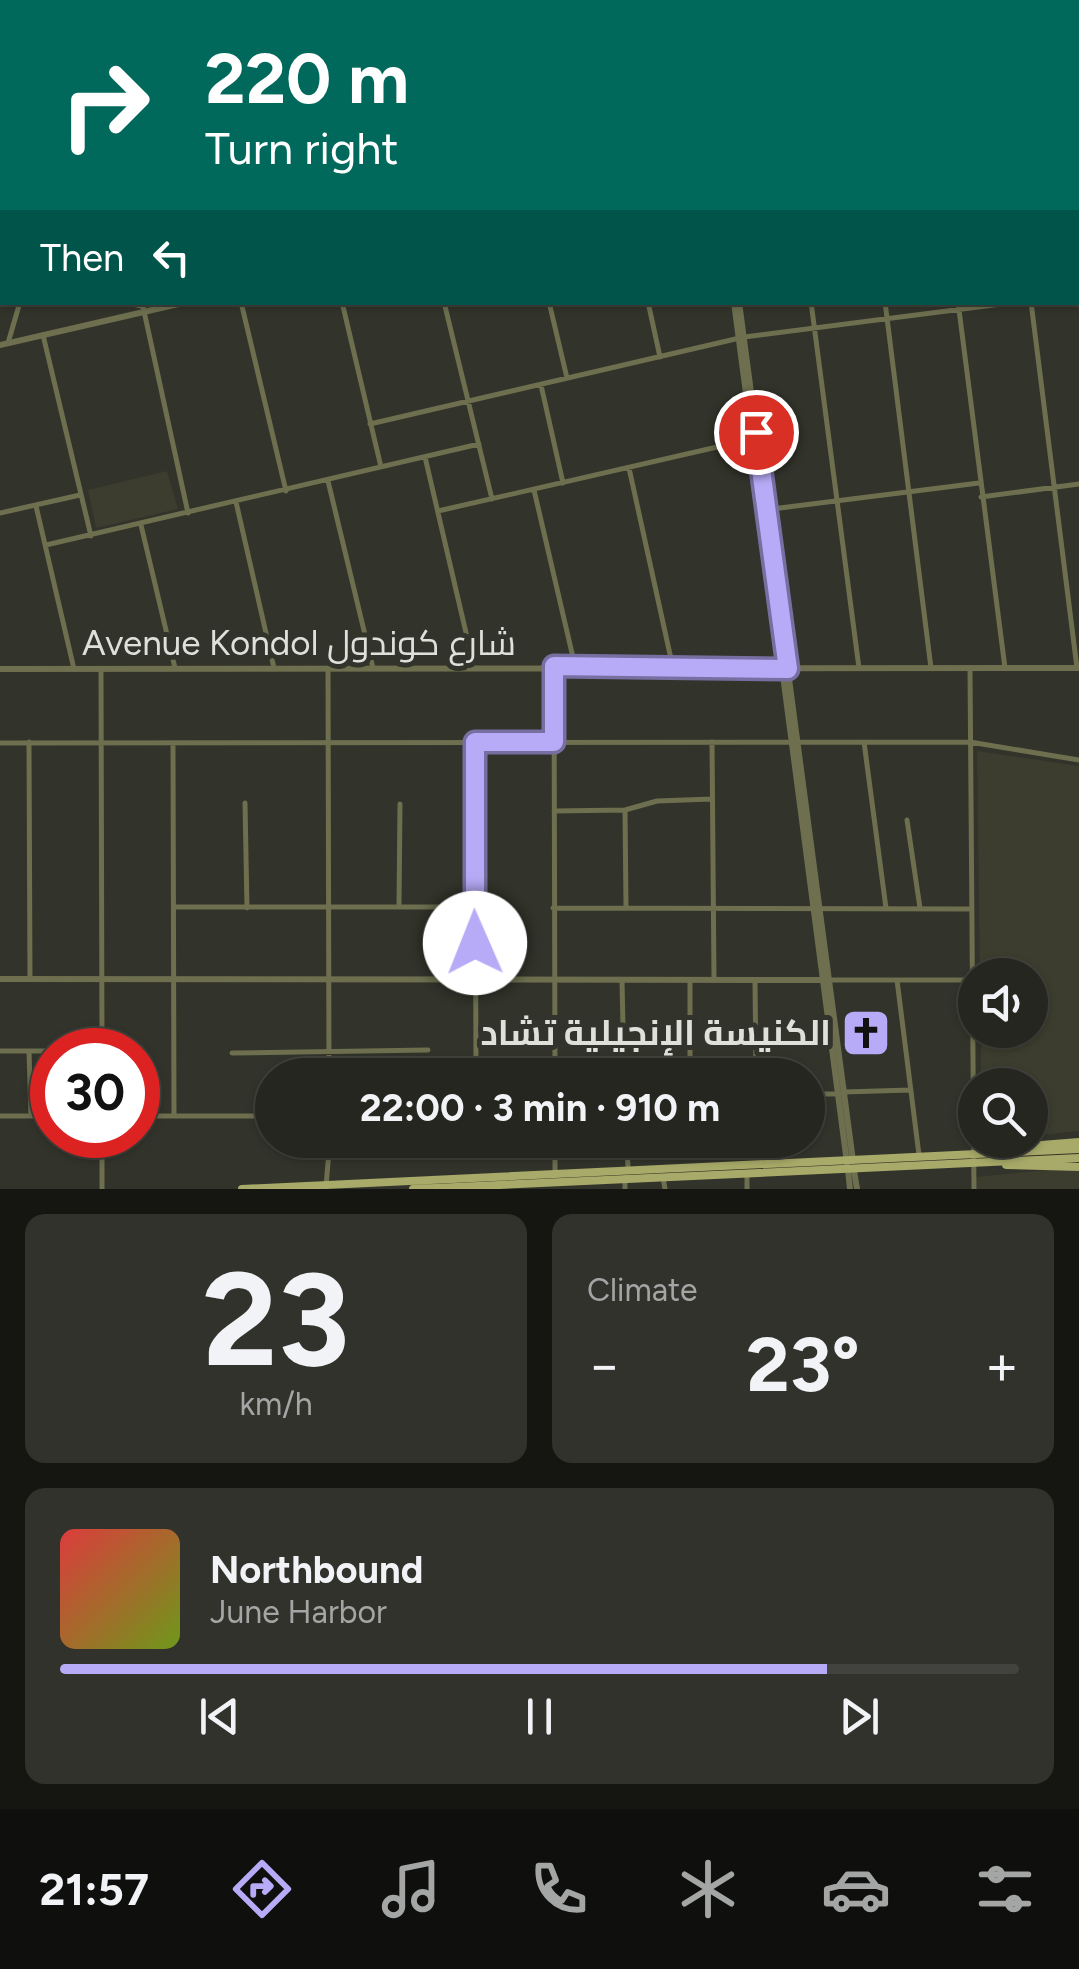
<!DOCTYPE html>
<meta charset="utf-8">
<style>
body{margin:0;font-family:Figtree,Cairo,sans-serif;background:#32322d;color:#f1f3f6;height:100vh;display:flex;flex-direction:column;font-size:38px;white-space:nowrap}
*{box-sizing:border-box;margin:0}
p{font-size:32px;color:#a4a5a5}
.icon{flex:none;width:55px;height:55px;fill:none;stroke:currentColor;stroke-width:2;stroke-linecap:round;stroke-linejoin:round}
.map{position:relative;height:1189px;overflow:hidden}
.sheet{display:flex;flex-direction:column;gap:25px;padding:25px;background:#151512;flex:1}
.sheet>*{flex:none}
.guide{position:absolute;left:0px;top:0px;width:1080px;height:305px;box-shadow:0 2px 8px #0004,0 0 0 2px #42433e;background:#00695c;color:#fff;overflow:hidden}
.tools{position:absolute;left:958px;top:958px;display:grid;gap:20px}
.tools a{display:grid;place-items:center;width:90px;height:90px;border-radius:50%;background:#262620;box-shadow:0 2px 8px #0004,0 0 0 2px #42433e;font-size:50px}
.speed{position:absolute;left:30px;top:1028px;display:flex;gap:20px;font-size:50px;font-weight:700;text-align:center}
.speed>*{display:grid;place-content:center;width:130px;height:130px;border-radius:50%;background:#262620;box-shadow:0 2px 8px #0004,0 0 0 2px #42433e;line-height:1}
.speed .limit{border:15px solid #d22;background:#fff;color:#111}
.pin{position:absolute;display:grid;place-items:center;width:85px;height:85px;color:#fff;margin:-42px;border:5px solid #fff;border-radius:50%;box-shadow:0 2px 10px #0007}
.me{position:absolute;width:110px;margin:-55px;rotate:359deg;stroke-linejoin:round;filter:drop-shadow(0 0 8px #0008)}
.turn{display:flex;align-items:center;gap:35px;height:210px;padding:0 40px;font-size:45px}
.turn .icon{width:130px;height:130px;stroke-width:2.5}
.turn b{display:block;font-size:70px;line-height:85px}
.then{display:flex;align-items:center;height:95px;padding:0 40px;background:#0003;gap:20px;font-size:38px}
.big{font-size:75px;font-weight:700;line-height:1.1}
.sheet .card{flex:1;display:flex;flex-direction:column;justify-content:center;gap:15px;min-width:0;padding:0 35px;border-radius:20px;background:#32322d}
.sheet .dial{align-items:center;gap:0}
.dial b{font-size:130px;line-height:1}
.song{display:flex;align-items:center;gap:30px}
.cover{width:120px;height:120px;border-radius:15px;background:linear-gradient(135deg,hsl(0 70% 55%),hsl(80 70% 35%))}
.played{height:10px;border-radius:5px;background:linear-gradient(90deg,#b7abf7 80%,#42433e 80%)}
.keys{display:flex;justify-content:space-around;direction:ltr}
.heat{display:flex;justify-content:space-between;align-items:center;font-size:55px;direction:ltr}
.sheet .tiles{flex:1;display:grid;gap:25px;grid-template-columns:1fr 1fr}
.card:last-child{grid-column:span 2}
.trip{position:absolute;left:255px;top:1058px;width:570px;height:100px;border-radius:50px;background:#262620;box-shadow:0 2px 8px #0004,0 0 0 2px #42433e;font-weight:700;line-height:100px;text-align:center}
.tabs{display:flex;height:160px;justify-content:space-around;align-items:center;background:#0f0f0d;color:#a4a5a5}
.tabs .icon{width:70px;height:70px}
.tabs .selected{color:#b7abf7}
.tabs b{font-size:45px;color:#f1f3f6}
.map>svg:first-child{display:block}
.built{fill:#3c3d2e}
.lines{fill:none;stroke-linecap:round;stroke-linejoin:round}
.minor{stroke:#6d6f4f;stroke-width:5}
.tertiary{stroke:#6d6f4f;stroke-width:6}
.primary{stroke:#a7aa68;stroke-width:8}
.route-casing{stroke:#776fa1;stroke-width:25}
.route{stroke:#b7abf7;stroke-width:18}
.labels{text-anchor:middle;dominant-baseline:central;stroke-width:10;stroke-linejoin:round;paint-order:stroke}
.street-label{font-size:35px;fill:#dfe0da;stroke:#32332a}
.poi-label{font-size:35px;font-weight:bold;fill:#dfe0da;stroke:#32332a;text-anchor:end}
</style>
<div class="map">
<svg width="1079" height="1189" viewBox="0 0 1079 1189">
<rect width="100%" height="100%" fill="#32332a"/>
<path class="built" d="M167,471L178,509L96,528L88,490Z
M977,751L1079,766V1131L1030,1136V1085H981V1030H1030V975H980Z
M1079,1167V1189H975V1177Z"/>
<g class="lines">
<path class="minor" d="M10,0L11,2
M67,0V2
M130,0L131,2
M194,0L195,2
M252,0L253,2
M313,0L314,2
M372,0V2
M433,0L434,2
M494,0L495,2
M555,0L556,2
M891,0V2
M1011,0V2
M1068,0L1069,2
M1078,26H1079
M0,77L2,76
M1078,104L1079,121
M1078,144H1079
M0,184L2,183
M0,274L2,275
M125,302L141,306
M142,302L188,513
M241,302L286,491
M342,302L381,467
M444,302L492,499
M549,302L567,378
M648,302L660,357
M811,302L859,668
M885,302L931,668
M958,302L1005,668
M1031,302L1077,668
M43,335L91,536
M8,343L20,302
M541,385L563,483
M370,424L744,337L1017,302
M425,457L474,667
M629,468L673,668
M328,481L373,668
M534,490L575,666
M981,497L1079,484
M236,502L274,668
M36,506L74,669
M764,510L979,483
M438,511L752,439
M0,513L80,495
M141,525L175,668
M46,545L479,444
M554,667L555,1075
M328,668L329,1075
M970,668L974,1189
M101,669L102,1050
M29,742L30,979
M712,742L714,979
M864,742L886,908
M0,743L970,742L1079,760
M173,743L174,1116
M475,743L476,1075
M245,803L247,908
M625,810L626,907
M554,811L625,810L657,801L712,799
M907,820L920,908
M399,906L400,804
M174,907H475
M553,908L970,909
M622,980L624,1075
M755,980L756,1075
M829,980H971
M897,980L919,1155
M690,981V1075
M0,1051H52
M29,1051L31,1116
M232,1053L428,1050
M844,1092L910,1090
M808,1094H839
M0,1116H52
M138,1116H272
M627,1140L628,1169
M555,1174V1140
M747,1175V1189
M663,1177L665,1189
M625,1178V1189
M326,1186L330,1140
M102,1189V1135"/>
<path class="tertiary" d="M342,0L348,2
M693,0V2
M699,0V2
M1078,298H1079
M734,302L847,1163
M739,302L853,1161
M0,345L187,302
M0,669L1079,668
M0,979L824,980
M848,1170L850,1189
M854,1170L857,1189"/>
<path class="primary" d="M1004,1148L1079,1142
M1006,1165L1079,1167
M242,1189L1079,1149
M413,1189L1079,1158"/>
</g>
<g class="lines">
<g class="route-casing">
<path id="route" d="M475,943V742H554V666L788,669L756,432"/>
</g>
<use href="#route" class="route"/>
</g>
<defs>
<g id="church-square" transform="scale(2.5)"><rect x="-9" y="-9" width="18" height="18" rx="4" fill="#b7abf7" stroke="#32332a"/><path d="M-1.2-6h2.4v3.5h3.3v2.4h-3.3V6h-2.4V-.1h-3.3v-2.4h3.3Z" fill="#111"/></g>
</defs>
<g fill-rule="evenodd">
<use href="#church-square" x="866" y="1033"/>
</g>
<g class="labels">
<g class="street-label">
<text x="299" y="643">Avenue Kondol شارع كوندول</text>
</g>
<g class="poi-label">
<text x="831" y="1033">الكنيسة الإنجيلية تشاد</text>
</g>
</g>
</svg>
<div class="tools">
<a><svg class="icon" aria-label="sound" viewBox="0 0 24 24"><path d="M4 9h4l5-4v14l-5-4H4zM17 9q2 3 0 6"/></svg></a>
<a><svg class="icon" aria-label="search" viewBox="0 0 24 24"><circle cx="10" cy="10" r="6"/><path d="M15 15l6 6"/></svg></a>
</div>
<div class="speed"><div class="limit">30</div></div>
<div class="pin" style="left:756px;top:432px;background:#d93025"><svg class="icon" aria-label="arrive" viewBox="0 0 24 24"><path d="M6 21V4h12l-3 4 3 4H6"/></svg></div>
<svg class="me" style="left:475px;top:943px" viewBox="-20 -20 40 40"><circle r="19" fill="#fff"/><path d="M0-13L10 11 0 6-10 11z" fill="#b7abf7"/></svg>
<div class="trip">22:00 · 3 min · 910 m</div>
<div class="guide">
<div class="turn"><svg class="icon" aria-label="right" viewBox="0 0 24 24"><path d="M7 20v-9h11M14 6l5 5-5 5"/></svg><div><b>220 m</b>Turn right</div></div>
<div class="then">Then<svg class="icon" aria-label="left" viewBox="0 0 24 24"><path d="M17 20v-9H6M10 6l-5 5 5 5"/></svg></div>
</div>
</div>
<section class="sheet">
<div class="tiles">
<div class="card dial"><b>23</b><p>km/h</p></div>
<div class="card"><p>Climate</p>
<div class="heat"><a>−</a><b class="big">23°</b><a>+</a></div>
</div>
<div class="card">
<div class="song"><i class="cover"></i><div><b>Northbound</b><p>June Harbor</p></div></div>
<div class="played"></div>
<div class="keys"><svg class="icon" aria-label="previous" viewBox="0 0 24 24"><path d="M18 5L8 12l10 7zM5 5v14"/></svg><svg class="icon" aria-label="pause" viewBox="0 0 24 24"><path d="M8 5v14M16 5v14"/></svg><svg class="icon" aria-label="next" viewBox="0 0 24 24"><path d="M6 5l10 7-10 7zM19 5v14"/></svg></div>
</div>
</div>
</section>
<nav class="tabs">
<b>21:57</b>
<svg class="icon selected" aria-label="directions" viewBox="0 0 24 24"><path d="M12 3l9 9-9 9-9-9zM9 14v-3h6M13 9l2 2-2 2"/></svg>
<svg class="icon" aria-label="music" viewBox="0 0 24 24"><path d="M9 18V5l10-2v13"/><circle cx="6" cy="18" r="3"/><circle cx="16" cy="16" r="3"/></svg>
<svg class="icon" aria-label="phone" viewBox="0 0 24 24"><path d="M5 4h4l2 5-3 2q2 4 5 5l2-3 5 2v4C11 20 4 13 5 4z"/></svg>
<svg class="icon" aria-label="climate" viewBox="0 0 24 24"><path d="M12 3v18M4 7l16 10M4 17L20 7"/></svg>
<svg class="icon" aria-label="car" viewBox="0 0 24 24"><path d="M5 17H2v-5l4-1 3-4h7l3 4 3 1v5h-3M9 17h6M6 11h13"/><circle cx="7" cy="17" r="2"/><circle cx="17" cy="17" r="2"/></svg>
<svg class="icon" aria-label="filters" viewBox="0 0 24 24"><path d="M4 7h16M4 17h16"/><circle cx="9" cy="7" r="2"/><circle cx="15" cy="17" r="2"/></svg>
</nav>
